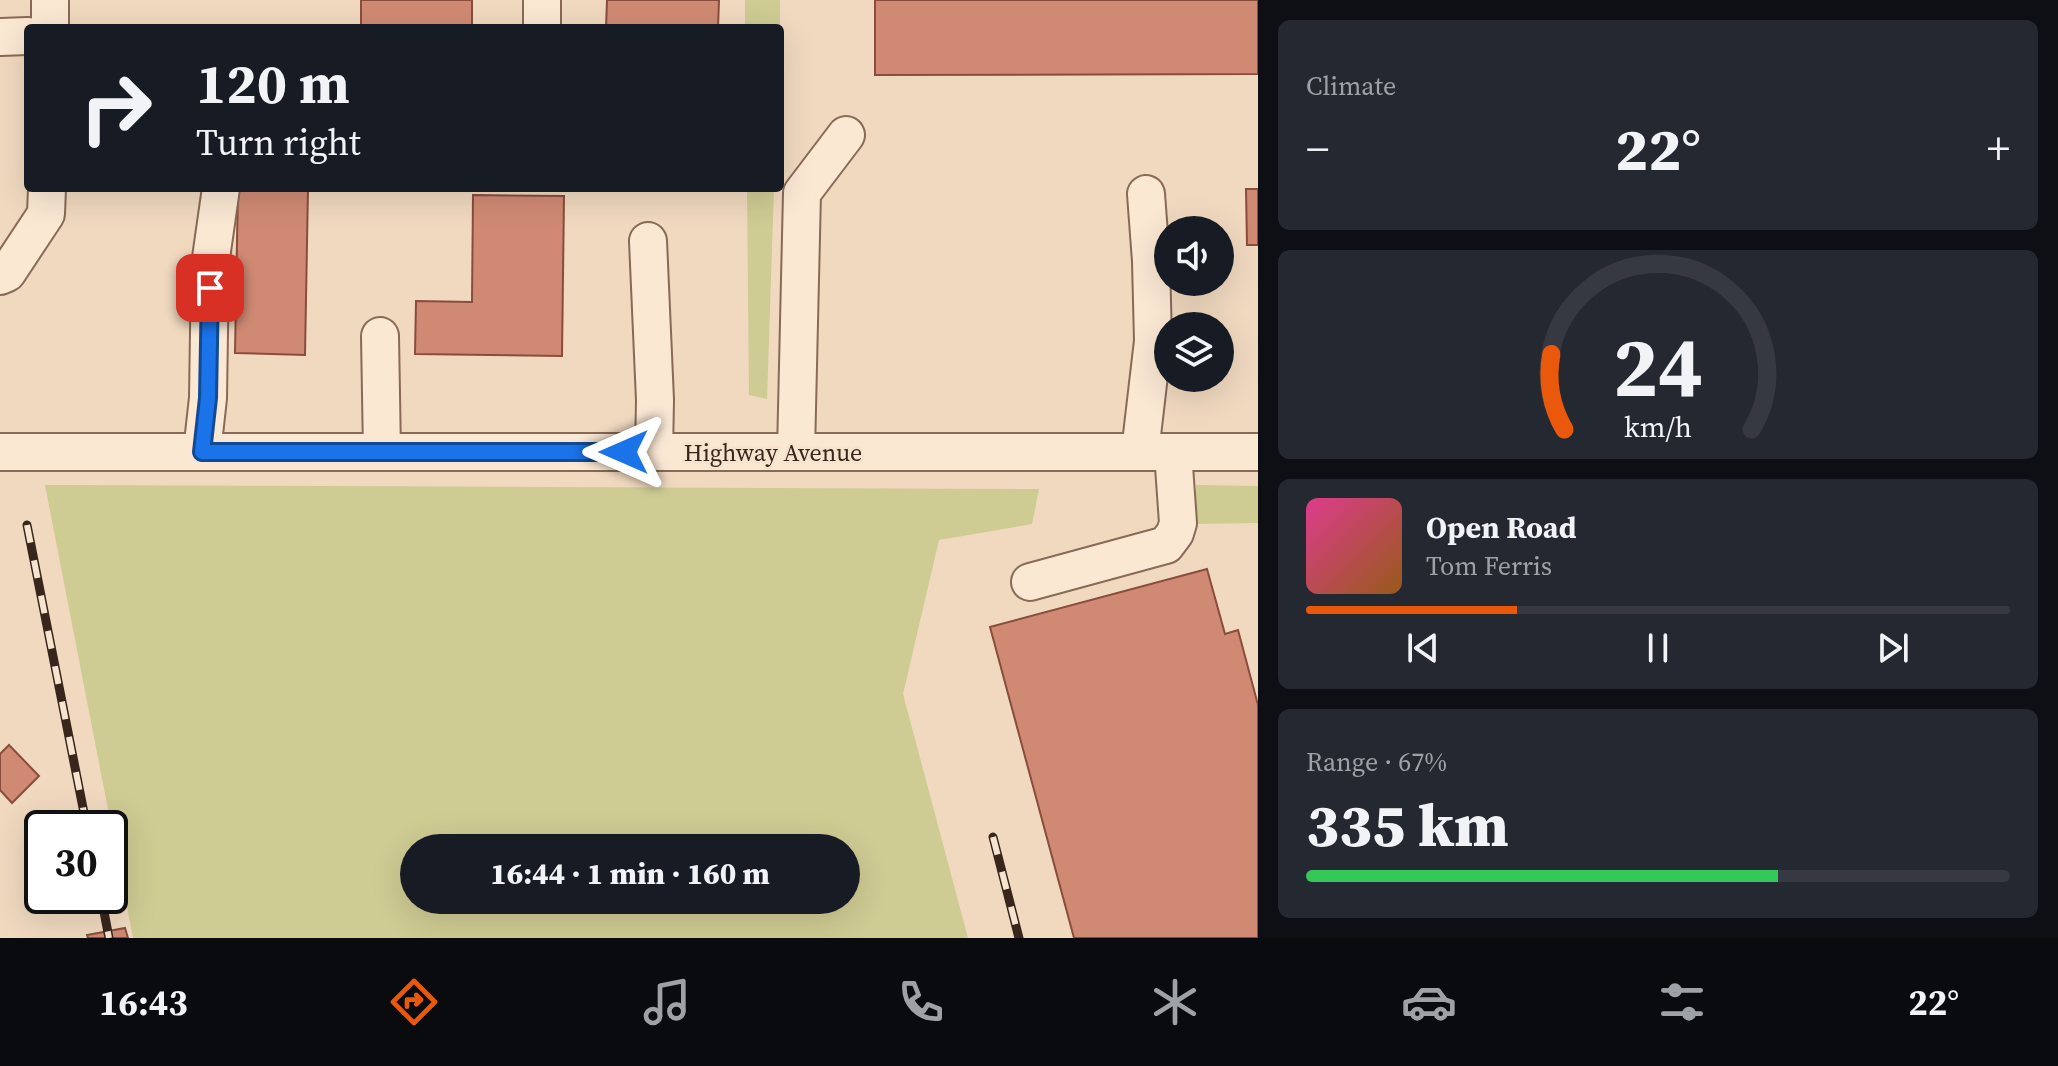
<!DOCTYPE html>
<meta charset="utf-8">
<style>
body{margin:0;font-family:"Source Serif 4",serif;background:#242831;color:#f1f3f6;height:100vh;display:flex;flex-direction:column;font-size:30px;white-space:nowrap}
*{box-sizing:border-box;margin:0}
p{font-size:26px;color:#9ea1a6}
.icon{flex:none;width:44px;height:44px;fill:none;stroke:currentColor;stroke-width:2;stroke-linecap:round;stroke-linejoin:round}
.map{position:relative;flex:1;overflow:hidden}
.drawer{display:flex;flex-direction:column;gap:20px;padding:20px;background:#0d0f14;width:800px}
.drawer>*{flex:none}
.hud{position:absolute;left:24px;top:24px;width:760px;height:168px;border-radius:8px;box-shadow:0 8px 32px #0002;background:#171b24;color:#f1f3f6;overflow:hidden}
.tools{position:absolute;left:1154px;top:216px;display:grid;gap:16px}
.tools a{display:grid;place-items:center;width:80px;height:80px;border-radius:50%;background:#171b24;box-shadow:0 8px 32px #0002;font-size:40px}
.speed{position:absolute;left:24px;top:810px;display:flex;gap:16px;font-size:40px;font-weight:700;text-align:center}
.speed>*{display:grid;place-content:center;width:104px;height:104px;border-radius:50%;background:#171b24;box-shadow:0 8px 32px #0002;line-height:1}
.speed .limit{border:4px solid #111;border-radius:12px;background:#fff;color:#111}
.pin{position:absolute;display:grid;place-items:center;width:68px;height:68px;color:#fff;margin:-34px;border-radius:16px;box-shadow:0 4px 12px #0006}
.me{position:absolute;width:88px;margin:-44px;rotate:270deg;stroke-linejoin:round;filter:drop-shadow(0 0 6px #0008)}
.turn{display:flex;align-items:center;gap:28px;height:168px;padding:0 40px;font-size:36px}
.turn .icon{width:104px;height:104px;stroke-width:2.5}
.turn b{display:block;font-size:56px;line-height:68px}
.big{font-size:60px;font-weight:800;line-height:1.1}
.drawer .widget{flex:1;display:flex;flex-direction:column;justify-content:center;gap:12px;min-width:0;padding:0 28px;border-radius:12px;background:#242831}
.drawer .dial{align-items:center;gap:0}
.dial svg{height:208px;overflow:visible;fill:none;stroke:#363941;stroke-width:7;stroke-linecap:round;text-anchor:middle}
.dial text{fill:#f1f3f6;stroke:none}
.song{display:flex;align-items:center;gap:24px}
.cover{width:96px;height:96px;border-radius:12px;background:linear-gradient(135deg,hsl(330 70% 55%),hsl(30 70% 35%))}
.played{height:8px;border-radius:4px;background:linear-gradient(90deg,#ea580c 30%,#363941 30%)}
.keys{display:flex;justify-content:space-around;direction:ltr}
.heat{display:flex;justify-content:space-between;align-items:center;font-size:44px;direction:ltr}
.charge{height:12px;border-radius:6px;background:linear-gradient(90deg,#34c759 67%,#363941 0)}
.trip{position:absolute;left:400px;top:834px;width:460px;height:80px;border-radius:40px;background:#171b24;box-shadow:0 8px 32px #0002;font-weight:800;line-height:80px;text-align:center}
.tab-bar{display:flex;height:128px;justify-content:space-around;align-items:center;background:#090b0e;color:#9ea1a6}
.tab-bar .icon{width:56px;height:56px}
.tab-bar .current{color:#ea580c}
.tab-bar b{font-size:36px;color:#f1f3f6}
main{display:flex;flex:1;min-height:0}
.map>svg:first-child{display:block}
.green{fill:#cecb93;fill-rule:evenodd}
.building{fill:#d08a73;stroke:#894d3c;stroke-width:2}
.lines{fill:none;stroke-linecap:round;stroke-linejoin:round}
.minor-casing{stroke:#896957;stroke-width:40}
.minor{stroke:#fae8d3;stroke-width:36}
.rail-casing{stroke:#38251c;stroke-width:9}
.rail{stroke:#f7e4cf;stroke-width:6;stroke-dasharray:18;stroke-linecap:butt}
.route-casing{stroke:#114b97;stroke-width:20}
.route{stroke:#1a73e8;stroke-width:14}
.labels{text-anchor:middle;dominant-baseline:central;stroke-width:6;stroke-linejoin:round;paint-order:stroke}
.street-label{font-size:24px;fill:#38251c;stroke:#f7e4cf}
</style>
<main>
<div class="map">
<svg width="1258" height="938" viewBox="0 0 1258 938">
<rect width="100%" height="100%" fill="#f0d9bf"/>
<path class="green" d="M745,0H780V28H745Z
M747,188H774L767,399L749,395Z
M45,485L1039,489L1032,524L939,540L903,694L968,938H133ZM414,848H846V900H414Z
M1196,485L1258,486V523L1196,524Z"/>
<path class="building" d="M361,0H472V28H361Z
M607,0H719L718,28H606Z
M875,0H1258V74L875,75Z
M238,188H308L305,355L235,353Z
M1246,189H1258V245H1247Z
M473,195L564,196L562,356L415,354L416,301L472,302Z
M1207,569L1225,634L1238,630L1258,705V938H1074L990,627Z
M9,745L39,776L12,803L0,790V754Z
M125,928L128,938H88L87,935Z"/>
<g class="lines">
<g class="minor-casing">
<path id="minor" d="M50,0V28
M542,0V28
M0,37L28,36
M648,241L655,400L654,452
M0,276L7,273L46,214L47,188
M380,336L382,452
M0,452H1258
M202,452L208,398L210,265L221,188
M796,452L802,193L846,135
M1140,452L1153,341L1151,261L1146,194
M1030,582L1166,545L1175,533L1178,523L1173,452"/>
</g>
<use href="#minor" class="minor"/>
<g class="rail-casing">
<path id="rail" d="M27,525L87,828
M993,837L1019,938
M101,896L109,938"/>
</g>
<use href="#rail" class="rail"/>
</g>
<g class="lines">
<g class="route-casing">
<path id="route" d="M210,288L208,398L202,452H624"/>
</g>
<use href="#route" class="route"/>
</g>
<g class="labels">
<g class="street-label">
<text x="773" y="452">Highway Avenue</text>
</g>
</g>
</svg>
<div class="tools">
<a><svg class="icon" aria-label="sound" viewBox="0 0 24 24"><path d="M4 9h4l5-4v14l-5-4H4zM17 9q2 3 0 6"/></svg></a>
<a><svg class="icon" aria-label="layers" viewBox="0 0 24 24"><path d="M12 4l9 5-9 5-9-5zM3 14l9 5 9-5"/></svg></a>
</div>
<div class="speed"><div class="limit">30</div></div>
<div class="pin" style="left:210px;top:288px;background:#d93025"><svg class="icon" aria-label="arrive" viewBox="0 0 24 24"><path d="M6 21V4h12l-3 4 3 4H6"/></svg></div>
<svg class="me" style="left:624px;top:452px" viewBox="-20 -20 40 40"><path d="M0-17L14 15 0 8-14 15z" fill="#1a73e8" stroke="#fff" stroke-width="4"/></svg>
<div class="trip">16:44 · 1 min · 160 m</div>
<div class="hud">
<div class="turn"><svg class="icon" aria-label="right" viewBox="0 0 24 24"><path d="M7 20v-9h11M14 6l5 5-5 5"/></svg><div><b>120 m</b>Turn right</div></div>
</div>
</div>
<section class="drawer">
<div class="widget"><p>Climate</p>
<div class="heat"><a>−</a><b class="big">22°</b><a>+</a></div>
</div>
<div class="widget dial"><svg viewBox="0 0 100 80">
<path d="M14 69A42 42 0 1 1 86 69"/>
<path d="M14 69A42 42 0 0 1 9 40" stroke="#ea580c"/>
<text x="50" y="56" font-size="32" font-weight="700">24</text>
<text x="50" y="72" font-size="11">km/h</text>
</svg></div>
<div class="widget">
<div class="song"><i class="cover"></i><div><b>Open Road</b><p>Tom Ferris</p></div></div>
<div class="played"></div>
<div class="keys"><svg class="icon" aria-label="previous" viewBox="0 0 24 24"><path d="M18 5L8 12l10 7zM5 5v14"/></svg><svg class="icon" aria-label="pause" viewBox="0 0 24 24"><path d="M8 5v14M16 5v14"/></svg><svg class="icon" aria-label="next" viewBox="0 0 24 24"><path d="M6 5l10 7-10 7zM19 5v14"/></svg></div>
</div>
<div class="widget"><p>Range · 67%</p><b class="big">335 km</b><div class="charge"></div></div>
</section>
</main>
<nav class="tab-bar">
<b>16:43</b>
<svg class="icon current" aria-label="directions" viewBox="0 0 24 24"><path d="M12 3l9 9-9 9-9-9zM9 14v-3h6M13 9l2 2-2 2"/></svg>
<svg class="icon" aria-label="music" viewBox="0 0 24 24"><path d="M9 18V5l10-2v13"/><circle cx="6" cy="18" r="3"/><circle cx="16" cy="16" r="3"/></svg>
<svg class="icon" aria-label="phone" viewBox="0 0 24 24"><path d="M5 4h4l2 5-3 2q2 4 5 5l2-3 5 2v4C11 20 4 13 5 4z"/></svg>
<svg class="icon" aria-label="climate" viewBox="0 0 24 24"><path d="M12 3v18M4 7l16 10M4 17L20 7"/></svg>
<svg class="icon" aria-label="car" viewBox="0 0 24 24"><path d="M5 17H2v-5l4-1 3-4h7l3 4 3 1v5h-3M9 17h6M6 11h13"/><circle cx="7" cy="17" r="2"/><circle cx="17" cy="17" r="2"/></svg>
<svg class="icon" aria-label="filters" viewBox="0 0 24 24"><path d="M4 7h16M4 17h16"/><circle cx="9" cy="7" r="2"/><circle cx="15" cy="17" r="2"/></svg>
<b>22°</b>
</nav>
